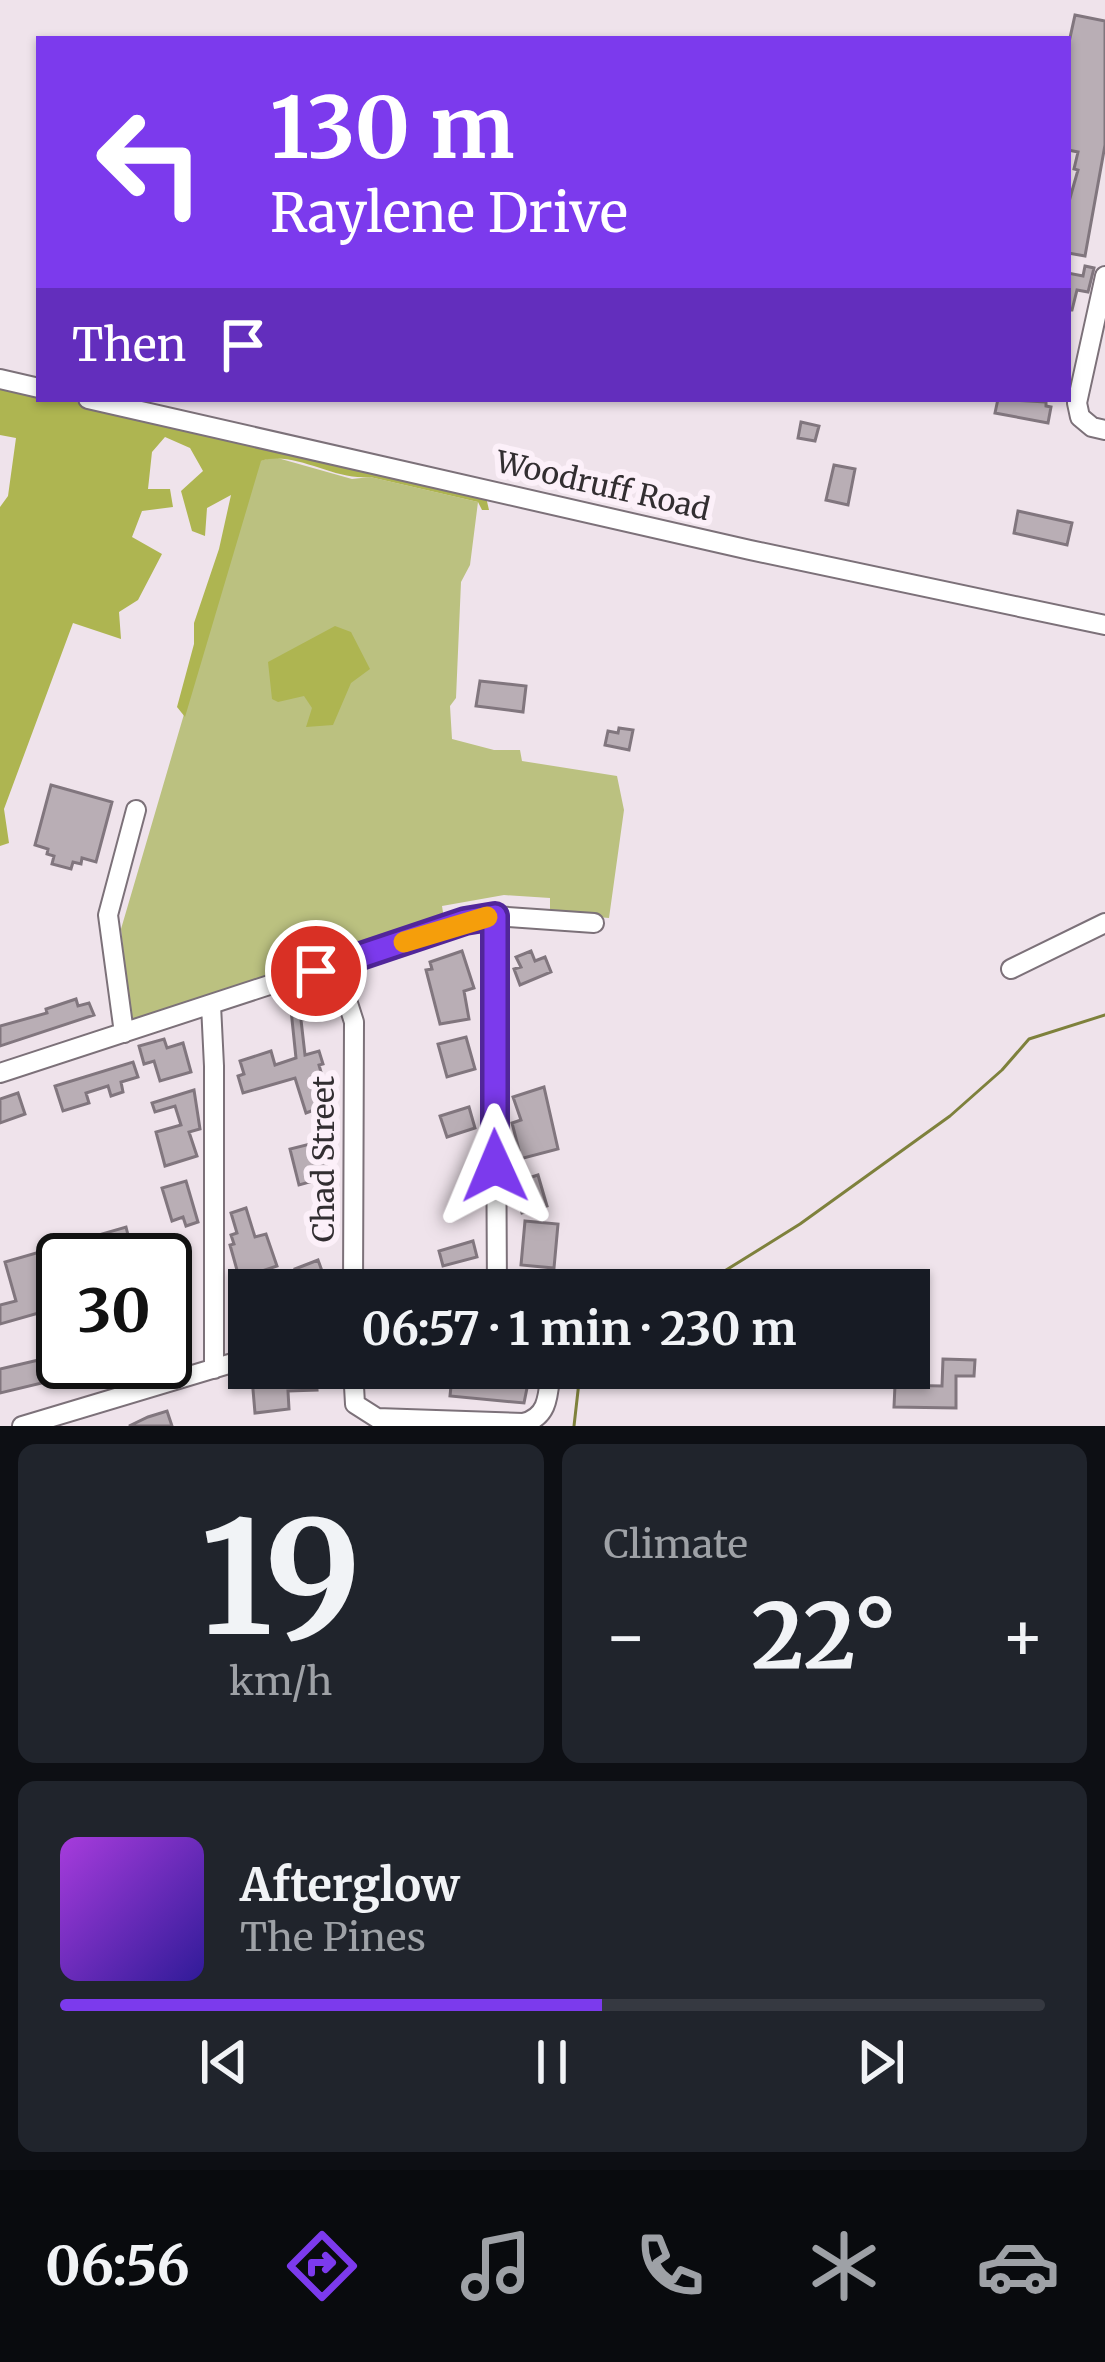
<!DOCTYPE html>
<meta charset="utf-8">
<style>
body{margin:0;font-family:Merriweather,serif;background:#20242c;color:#f1f3f6;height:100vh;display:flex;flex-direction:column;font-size:45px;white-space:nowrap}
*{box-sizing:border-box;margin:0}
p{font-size:39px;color:#9ea1a6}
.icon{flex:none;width:66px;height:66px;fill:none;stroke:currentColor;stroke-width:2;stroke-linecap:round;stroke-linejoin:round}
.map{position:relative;height:1426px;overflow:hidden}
.panel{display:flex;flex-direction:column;gap:18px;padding:18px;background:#0d0f14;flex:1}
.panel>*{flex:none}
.banner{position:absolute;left:36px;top:36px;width:1035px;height:366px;border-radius:0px;box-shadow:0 3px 9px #0004;background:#7c3aed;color:#fff;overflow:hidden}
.speed{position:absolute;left:36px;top:1233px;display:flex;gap:24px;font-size:60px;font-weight:700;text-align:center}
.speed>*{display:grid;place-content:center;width:156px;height:156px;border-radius:50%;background:#171b24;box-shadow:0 3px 9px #0004;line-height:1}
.speed .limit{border:6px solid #111;border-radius:18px;background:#fff;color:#111}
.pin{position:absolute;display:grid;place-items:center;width:102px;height:102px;color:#fff;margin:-51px;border:6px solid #fff;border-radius:50%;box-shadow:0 3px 12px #0007}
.me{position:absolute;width:132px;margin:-66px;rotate:359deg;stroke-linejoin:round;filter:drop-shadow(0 0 9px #0008)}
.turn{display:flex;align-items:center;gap:42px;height:252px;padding:0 36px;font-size:54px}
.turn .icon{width:156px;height:156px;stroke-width:2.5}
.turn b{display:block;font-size:84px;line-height:102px}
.then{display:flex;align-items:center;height:114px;padding:0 36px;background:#0003;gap:24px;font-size:45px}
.big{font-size:90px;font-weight:700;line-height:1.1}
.panel .tile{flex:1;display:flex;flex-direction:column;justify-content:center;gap:18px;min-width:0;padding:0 42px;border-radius:18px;background:#20242c}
.panel .dial{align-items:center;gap:0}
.dial b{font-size:156px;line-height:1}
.song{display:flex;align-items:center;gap:36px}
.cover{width:144px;height:144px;border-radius:18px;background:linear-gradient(135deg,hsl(280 70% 55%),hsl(250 70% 35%))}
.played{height:12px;border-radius:6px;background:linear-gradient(90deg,#7c3aed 55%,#363941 55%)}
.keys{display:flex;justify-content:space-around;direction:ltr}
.heat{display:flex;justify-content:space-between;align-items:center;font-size:66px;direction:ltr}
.panel .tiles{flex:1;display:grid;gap:18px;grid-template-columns:1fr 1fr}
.tile:last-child{grid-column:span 2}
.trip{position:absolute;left:228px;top:1269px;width:702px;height:120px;border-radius:0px;background:#171b24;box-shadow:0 3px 9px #0004;font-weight:700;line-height:120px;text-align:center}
.tab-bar{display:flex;height:192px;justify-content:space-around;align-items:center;background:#090b0e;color:#9ea1a6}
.tab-bar .icon{width:84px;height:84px}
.tab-bar .active{color:#7c3aed}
.tab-bar b{font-size:54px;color:#f1f3f6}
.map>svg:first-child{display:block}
.green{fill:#bbc180}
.forest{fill:#aeb551}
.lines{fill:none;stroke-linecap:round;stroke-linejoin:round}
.stream{stroke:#7e813c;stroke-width:3}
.building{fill:#b9aeb5;stroke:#81767e;stroke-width:3}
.minor-casing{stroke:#7c7179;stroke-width:22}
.minor{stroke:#fff;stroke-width:18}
.route-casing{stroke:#51269a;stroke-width:30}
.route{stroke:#7c3aed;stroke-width:21}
.slow{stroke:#f59e0b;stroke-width:21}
.labels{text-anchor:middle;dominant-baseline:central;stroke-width:12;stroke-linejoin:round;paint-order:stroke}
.street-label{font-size:30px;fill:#322e31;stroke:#fcf0f9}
</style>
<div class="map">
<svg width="1105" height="1426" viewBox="0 0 1105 1426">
<rect width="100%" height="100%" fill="#efe3eb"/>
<path class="green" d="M274,457L352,479L370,477L478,502L470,565L461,582L456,698L450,706L452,739L494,750H520L522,761L617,776L624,810L609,918L550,913V898L504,895L442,906L444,919L131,1022L121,929L253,479L260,461Z"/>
<path class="forest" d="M0,385L39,394V399H63L485,493L489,510H482L478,502L370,477C333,481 295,450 261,461L185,717L177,707L194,644V623L219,549L231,495L207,508L205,536L192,531L181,491L203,471L190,448L165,437L152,452L148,489H170L173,507L142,511L132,537L162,554L138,600L119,612L121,639L73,623L4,809L9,843L0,846V507L8,496L16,438L0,435Z
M335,626L351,632L370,669L351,683L333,725L306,727L312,708L304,696L278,702L272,699L268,662Z"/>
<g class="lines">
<path class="stream" d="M694,1290L800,1224L950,1116L1002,1070L1029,1039L1105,1015
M574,1426L579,1382L593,1368"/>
</g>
<path class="building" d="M1075,15L1105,21V145L1085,256L1068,253V205L1078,170L1074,169L1078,152L1068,150V47Z
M1085,266L1094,268L1088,292L1077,290L1072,310H1068V273L1083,276Z
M998,399L1046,402V406L1051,407L1048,423L995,413Z
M801,422L819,426L815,441L798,438Z
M834,465L855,469L848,505L826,500Z
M1018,511L1072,523L1067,545L1014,533Z
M480,681L526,686L523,712L476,706Z
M619,728L633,730L629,750L605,745L608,731L618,733Z
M51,785L112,802L96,862L82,858L81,864L73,862L71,869L52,864L54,856L47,854L48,849L35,845Z
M462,951L474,988L464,991L469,1019L440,1024L426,970L432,969L430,962Z
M531,951L535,961L545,957L551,972L520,985L514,969L521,967L516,957Z
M76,999L78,1006L89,1003L94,1015L0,1046V1026L47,1013L46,1009Z
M305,1008L307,1019L301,1020L305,1055L319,1051L323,1064L319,1065L330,1104L306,1113L295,1078L243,1093L238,1076L244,1074L240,1061L271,1051L275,1065L296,1058L291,1010Z
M466,1037L475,1069L447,1077L438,1044Z
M164,1039L167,1048L183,1043L191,1072L160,1081L154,1061L144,1064L139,1046Z
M133,1062L138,1077L121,1082L123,1092L111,1096L108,1086L86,1093L89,1103L63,1111L55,1086Z
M544,1087L558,1149L516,1160L513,1151L519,1150L512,1123L521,1120L513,1097Z
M194,1090L200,1129L189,1132L197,1156L165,1166L156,1132L181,1125L175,1106L155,1112L152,1103Z
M18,1093L25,1114L0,1123V1099Z
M469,1107L475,1128L447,1137L440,1116Z
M326,1140L335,1175L299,1185L290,1149Z
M538,1175L547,1206L522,1213L513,1183Z
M186,1181L198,1222L186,1226L183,1217L172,1221L162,1188Z
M246,1208L255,1237L266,1234L277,1266L256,1273L261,1290H249V1307L238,1310L231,1272L237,1270L230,1245L234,1244L231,1235L237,1233L231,1213Z
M525,1221L558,1224L554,1268L521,1265Z
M126,1227L130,1243L119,1246L144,1249L106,1260H63V1306L0,1324V1305L16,1301L5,1262Z
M473,1241L477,1257L443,1266L439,1251Z
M318,1260L329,1290H302L295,1269Z
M415,1272L418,1282L385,1290H367V1285Z
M63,1350V1362L86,1364L44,1377L46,1382L0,1393V1369L47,1358Z
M943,1359L975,1360L974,1376H956V1408L894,1407L895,1385L942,1386Z
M501,1368H531L524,1403L450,1396L451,1386L493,1382V1375H501Z
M315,1370L317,1390L288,1391L289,1409L255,1413L252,1378L279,1375L278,1371Z
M167,1411L172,1426H129L148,1417Z"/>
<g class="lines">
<g class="minor-casing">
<path id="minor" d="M1105,276L1077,403L1080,417L1092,427L1105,430
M0,379L39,388
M88,399L750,550L1105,625
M495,916L497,1290
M1011,969L1105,923
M316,971L346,997L354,1022L353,1290
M211,1005L214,1066V1369
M124,1033L108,915L136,810
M0,1073L465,921L495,916L594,923
M510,1290H548
M353,1368L355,1404L377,1418L523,1423C550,1417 548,1392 551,1368
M22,1426L249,1358"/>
</g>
<use href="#minor" class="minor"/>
</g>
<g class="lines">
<g class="route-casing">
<path id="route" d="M316,971L465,921L495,916V1166"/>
</g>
<use href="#route" class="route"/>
<path class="slow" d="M404,942L487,917"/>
</g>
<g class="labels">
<g class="street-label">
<text transform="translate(603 485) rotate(13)">Woodruff Road</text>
<text transform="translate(323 1159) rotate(-90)">Chad Street</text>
</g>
</g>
</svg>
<div class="speed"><div class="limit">30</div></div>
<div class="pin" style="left:316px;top:971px;background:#d93025"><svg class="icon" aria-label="arrive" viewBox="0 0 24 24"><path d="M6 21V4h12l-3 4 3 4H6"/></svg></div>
<svg class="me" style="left:495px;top:1166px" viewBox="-20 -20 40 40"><path d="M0-17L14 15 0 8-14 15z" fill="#7c3aed" stroke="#fff" stroke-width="4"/></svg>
<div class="trip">06:57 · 1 min · 230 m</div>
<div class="banner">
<div class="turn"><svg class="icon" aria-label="left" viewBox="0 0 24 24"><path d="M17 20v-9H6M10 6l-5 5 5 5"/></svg><div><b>130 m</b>Raylene Drive</div></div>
<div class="then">Then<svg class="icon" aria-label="arrive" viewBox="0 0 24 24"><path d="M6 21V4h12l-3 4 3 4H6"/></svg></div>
</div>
</div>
<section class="panel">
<div class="tiles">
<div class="tile dial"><b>19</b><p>km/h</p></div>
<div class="tile"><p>Climate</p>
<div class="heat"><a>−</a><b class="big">22°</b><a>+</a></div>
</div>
<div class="tile">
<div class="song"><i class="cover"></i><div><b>Afterglow</b><p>The Pines</p></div></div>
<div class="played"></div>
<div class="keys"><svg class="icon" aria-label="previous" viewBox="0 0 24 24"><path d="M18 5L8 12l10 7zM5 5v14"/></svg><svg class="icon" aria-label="pause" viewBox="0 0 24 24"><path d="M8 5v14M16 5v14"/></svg><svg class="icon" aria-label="next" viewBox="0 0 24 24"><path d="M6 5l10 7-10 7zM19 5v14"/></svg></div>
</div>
</div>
</section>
<nav class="tab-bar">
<b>06:56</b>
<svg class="icon active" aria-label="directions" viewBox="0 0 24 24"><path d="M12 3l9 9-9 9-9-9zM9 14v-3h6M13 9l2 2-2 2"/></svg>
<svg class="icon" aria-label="music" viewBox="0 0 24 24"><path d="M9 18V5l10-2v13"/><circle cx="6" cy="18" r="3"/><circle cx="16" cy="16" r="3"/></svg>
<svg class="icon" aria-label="phone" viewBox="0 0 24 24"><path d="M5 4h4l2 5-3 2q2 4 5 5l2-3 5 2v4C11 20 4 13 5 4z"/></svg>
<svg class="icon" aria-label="climate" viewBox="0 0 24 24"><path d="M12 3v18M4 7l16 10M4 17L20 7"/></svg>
<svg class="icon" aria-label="car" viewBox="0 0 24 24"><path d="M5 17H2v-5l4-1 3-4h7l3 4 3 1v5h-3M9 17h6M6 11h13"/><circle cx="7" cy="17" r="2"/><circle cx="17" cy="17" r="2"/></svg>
</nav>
